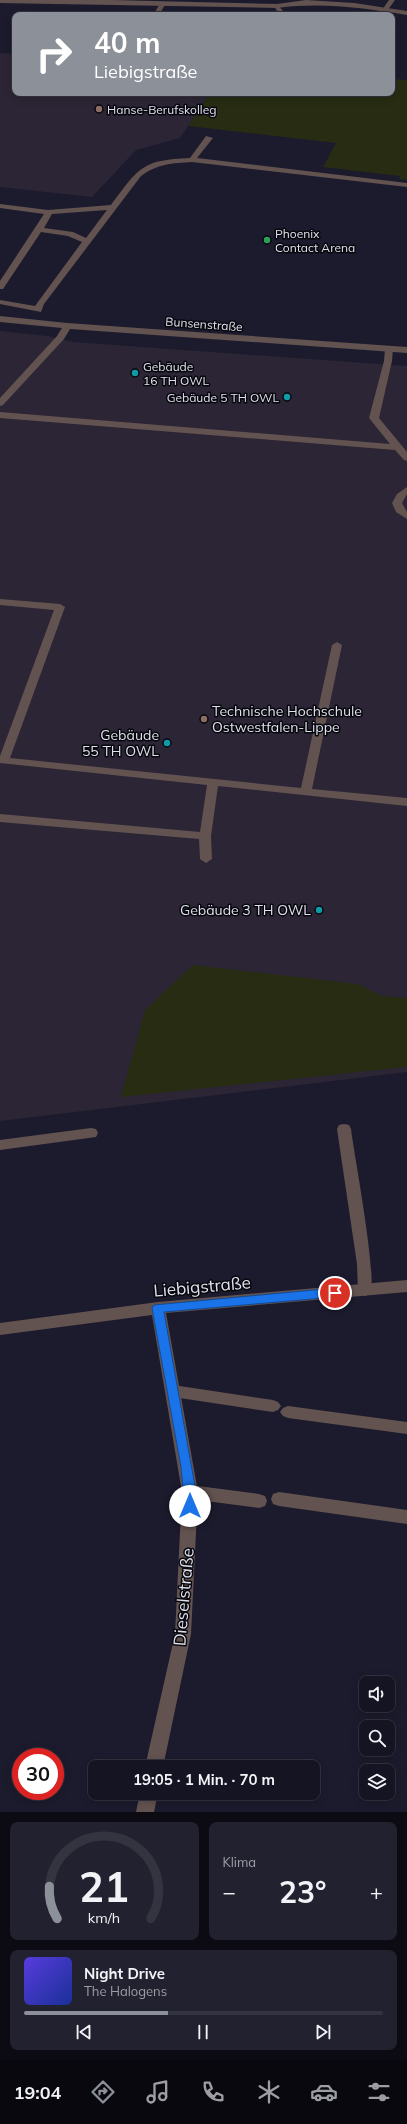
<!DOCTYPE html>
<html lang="de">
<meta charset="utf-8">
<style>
body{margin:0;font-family:Mulish,sans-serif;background:#22212f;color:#f1f3f6;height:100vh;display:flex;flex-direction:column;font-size:15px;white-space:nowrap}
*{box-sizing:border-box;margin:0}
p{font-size:13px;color:#9d9ea5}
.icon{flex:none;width:22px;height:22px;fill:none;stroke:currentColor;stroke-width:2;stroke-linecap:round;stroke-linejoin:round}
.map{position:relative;height:1812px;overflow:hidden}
.panel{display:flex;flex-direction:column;gap:10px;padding:10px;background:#0c0b13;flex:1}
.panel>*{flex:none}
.guide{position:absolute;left:12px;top:12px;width:383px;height:84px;border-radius:8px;box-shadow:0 2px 10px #0003,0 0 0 1px #343340;background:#8c9099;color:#fff;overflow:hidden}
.controls{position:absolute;left:359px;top:1676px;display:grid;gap:8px}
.controls a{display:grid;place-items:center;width:36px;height:36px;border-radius:8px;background:#151422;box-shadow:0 2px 10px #0003,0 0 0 1px #343340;font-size:20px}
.speed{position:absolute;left:12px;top:1748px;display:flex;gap:8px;font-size:20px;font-weight:700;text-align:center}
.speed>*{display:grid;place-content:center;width:52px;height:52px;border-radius:50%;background:#151422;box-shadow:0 2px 10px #0003,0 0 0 1px #343340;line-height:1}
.speed .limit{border:6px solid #d22;background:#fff;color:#111}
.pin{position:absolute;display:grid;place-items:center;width:34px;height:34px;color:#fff;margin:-17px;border:2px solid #fff;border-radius:50%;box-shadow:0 1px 4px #0007}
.me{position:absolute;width:44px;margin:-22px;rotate:0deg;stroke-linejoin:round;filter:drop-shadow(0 0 3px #0008)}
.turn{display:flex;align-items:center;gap:14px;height:84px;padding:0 16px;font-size:18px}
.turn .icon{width:52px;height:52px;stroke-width:2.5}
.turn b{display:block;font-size:28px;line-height:34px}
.big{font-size:30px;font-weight:700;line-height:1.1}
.panel .widget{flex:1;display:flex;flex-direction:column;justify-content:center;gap:6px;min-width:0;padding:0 14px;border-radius:8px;background:#22212f}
.panel .dial{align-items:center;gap:0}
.dial svg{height:104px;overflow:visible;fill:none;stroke:#343340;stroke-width:7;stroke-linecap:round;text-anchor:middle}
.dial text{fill:#f1f3f6;stroke:none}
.song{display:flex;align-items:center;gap:12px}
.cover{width:48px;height:48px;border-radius:6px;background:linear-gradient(135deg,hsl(250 70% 55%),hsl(230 70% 35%))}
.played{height:4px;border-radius:2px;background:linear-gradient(90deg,#8c9099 40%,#343340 40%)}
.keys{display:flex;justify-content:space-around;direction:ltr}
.heat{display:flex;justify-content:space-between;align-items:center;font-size:22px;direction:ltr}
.panel .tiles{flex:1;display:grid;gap:10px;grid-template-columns:1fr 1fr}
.widget:last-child{grid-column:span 2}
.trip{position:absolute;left:88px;top:1760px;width:232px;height:40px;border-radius:8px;background:#151422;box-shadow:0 2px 10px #0003,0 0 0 1px #343340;font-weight:700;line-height:40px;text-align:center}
.dock{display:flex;height:64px;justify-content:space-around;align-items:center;background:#08080e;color:#9d9ea5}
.dock .icon{width:28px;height:28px}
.dock .selected{color:#8c9099}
.dock b{font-size:18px;color:#f1f3f6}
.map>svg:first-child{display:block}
.education{fill:#2c2535}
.green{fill:#272c13}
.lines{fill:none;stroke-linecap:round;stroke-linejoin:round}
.lane{fill:#635350;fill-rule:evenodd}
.street{fill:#635350;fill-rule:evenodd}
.route{fill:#1a73e8;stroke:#114b97}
.education-dot{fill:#8d6e63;stroke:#07070e;stroke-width:1.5}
.leisure-dot{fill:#2e9e5b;stroke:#07070e;stroke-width:1.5}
.culture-dot{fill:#0f9aa8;stroke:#07070e;stroke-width:1.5}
.labels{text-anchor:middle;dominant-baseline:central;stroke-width:3;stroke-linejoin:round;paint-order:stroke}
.far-poi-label{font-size:12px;fill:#e1e1ed;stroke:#07070e;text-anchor:start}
.far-street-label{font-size:12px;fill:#e1e1ed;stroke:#07070e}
.poi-label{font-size:14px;fill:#e1e1ed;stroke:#07070e;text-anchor:end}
.near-street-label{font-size:17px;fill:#e1e1ed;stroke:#07070e}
</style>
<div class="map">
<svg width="407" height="1812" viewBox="0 0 407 1812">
<rect width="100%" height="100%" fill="#1c1b2d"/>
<path class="education" d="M0,53L15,54V93H210L180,138L136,150L92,197L0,187Z
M0,331L47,336L73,342L407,366V1072L0,1121Z"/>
<path class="green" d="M392,79L407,80V180L399,179L400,176L323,167L336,143L188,126L210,93H392Z
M193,965L358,984L382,996L407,998V1067L121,1097L145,1010Z"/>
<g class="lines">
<path class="lane" d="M389,0H395L387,11H383L382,10Z
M161,2L166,3L159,15H153Z
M277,4L283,11L281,15H275L277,11L274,6Z
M206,136L213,138L197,158L407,183V187L192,162C172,163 157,164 141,176L44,304L41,312L0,304V300L35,306L82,242L68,236L41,232L3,289H0V281L44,214L0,208V204L48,210L111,205C139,168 141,160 190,158ZM107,210L86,238L73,232L44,228L52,214Z
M389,346L393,349L392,361L379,418L407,452V461L404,460L395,450L0,418V412L390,444L369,418L384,361L385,349Z
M407,487V494L402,503L407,512V519L396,512L392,503L397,494Z
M0,599L60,604L65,607L10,758L301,788L332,645L337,642L342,645L312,789L407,798V806L218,786L211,836L212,859L206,863L200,859L199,839L0,822V814L200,832L207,785L0,763V756L54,610L0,605Z
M344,1124L349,1125L351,1129C354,1154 378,1279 370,1294L365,1296L360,1294L358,1290L357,1264L337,1129L339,1125Z
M91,1128L96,1129L98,1133L96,1137L0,1150V1140Z
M173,1385L273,1400L278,1402L281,1406L278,1410L273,1412L173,1397L168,1395L166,1391L168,1387Z
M288,1406L407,1422V1434L288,1418L283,1416L280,1412L283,1408Z
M190,1485L259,1494L265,1496L267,1501L265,1506L259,1508L190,1499L184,1497L182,1492L184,1487Z
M279,1492L407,1510V1524L279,1506L273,1504L271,1499L273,1494Z"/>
<path class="street" d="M0,0H112L277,4L306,0L354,3L407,11V15C362,8 323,2 277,8L0,3Z
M0,316L67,323L407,347V353L70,329L64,339L3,405L0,406V398L57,336L62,328L0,322Z
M407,1280V1292L166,1313L198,1492L191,1634L163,1767H145L175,1634L182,1492L152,1315L0,1335V1323L158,1302Z
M140,1793H158L154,1812H136Z"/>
</g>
<path class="route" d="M335,1288L341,1293L335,1297L164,1312L196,1492L194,1510L190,1511L185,1510L181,1467L152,1308L154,1305Z"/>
<g class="education-dot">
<circle cx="99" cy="109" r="4"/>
<circle cx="204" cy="719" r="4"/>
</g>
<circle class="leisure-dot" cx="267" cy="240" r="4"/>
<g class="culture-dot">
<circle cx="135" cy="373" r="4"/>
<circle cx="287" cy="397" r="4"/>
<circle cx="167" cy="743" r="4"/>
<circle cx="319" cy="910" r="4"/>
</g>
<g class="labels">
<g class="far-poi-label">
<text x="107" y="109">Hanse-Berufskolleg</text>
<text x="275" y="233">Phoenix<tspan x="275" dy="14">Contact Arena</tspan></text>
<text x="143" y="366">Gebäude<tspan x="143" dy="14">16 TH OWL</tspan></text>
<text x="279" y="397" text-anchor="end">Gebäude 5 TH OWL</text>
</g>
<g class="far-street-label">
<text transform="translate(204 324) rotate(4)">Bunsenstraße</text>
</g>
<g class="poi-label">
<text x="212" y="711" text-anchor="start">Technische Hochschule<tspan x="212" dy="16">Ostwestfalen-Lippe</tspan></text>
<text x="159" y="735">Gebäude<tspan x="159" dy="16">55 TH OWL</tspan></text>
<text x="311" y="910">Gebäude 3 TH OWL</text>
</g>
<g class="near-street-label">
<text transform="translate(202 1286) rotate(-5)">Liebigstraße</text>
<text transform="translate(183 1597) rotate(-85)">Dieselstraße</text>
</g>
</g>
</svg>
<div class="controls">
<a><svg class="icon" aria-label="sound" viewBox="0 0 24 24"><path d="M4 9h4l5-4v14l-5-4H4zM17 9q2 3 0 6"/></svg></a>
<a><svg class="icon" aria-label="search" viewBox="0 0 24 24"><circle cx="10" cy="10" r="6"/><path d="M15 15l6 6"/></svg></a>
<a><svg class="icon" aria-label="layers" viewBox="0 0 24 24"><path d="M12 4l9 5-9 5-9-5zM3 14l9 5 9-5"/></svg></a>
</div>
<div class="speed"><div class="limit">30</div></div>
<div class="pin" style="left:335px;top:1293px;background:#d93025"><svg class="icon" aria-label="arrive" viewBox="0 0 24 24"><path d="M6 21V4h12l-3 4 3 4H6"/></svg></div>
<svg class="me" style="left:190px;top:1506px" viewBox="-20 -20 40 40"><circle r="19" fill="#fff"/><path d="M0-13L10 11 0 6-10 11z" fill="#1a73e8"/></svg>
<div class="trip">19:05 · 1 Min. · 70 m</div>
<div class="guide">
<div class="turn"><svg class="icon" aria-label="right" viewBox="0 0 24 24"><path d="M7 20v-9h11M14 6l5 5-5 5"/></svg><div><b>40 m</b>Liebigstraße</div></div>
</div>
</div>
<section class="panel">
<div class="tiles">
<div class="widget dial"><svg viewBox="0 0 100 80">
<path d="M14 69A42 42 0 1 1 86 69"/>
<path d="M14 69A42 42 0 0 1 8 44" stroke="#8c9099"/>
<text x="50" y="56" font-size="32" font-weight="700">21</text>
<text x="50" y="72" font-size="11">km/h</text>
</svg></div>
<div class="widget"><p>Klima</p>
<div class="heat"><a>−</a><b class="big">23°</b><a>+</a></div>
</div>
<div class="widget">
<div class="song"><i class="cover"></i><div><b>Night Drive</b><p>The Halogens</p></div></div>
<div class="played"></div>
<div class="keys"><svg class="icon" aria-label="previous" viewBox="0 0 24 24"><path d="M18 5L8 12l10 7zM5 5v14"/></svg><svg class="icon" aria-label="pause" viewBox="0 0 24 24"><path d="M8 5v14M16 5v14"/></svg><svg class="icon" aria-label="next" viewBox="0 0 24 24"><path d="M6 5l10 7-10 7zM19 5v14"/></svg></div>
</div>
</div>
</section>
<nav class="dock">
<b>19:04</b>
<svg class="icon selected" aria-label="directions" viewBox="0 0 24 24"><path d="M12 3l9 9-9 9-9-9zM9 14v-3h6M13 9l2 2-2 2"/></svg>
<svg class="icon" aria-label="music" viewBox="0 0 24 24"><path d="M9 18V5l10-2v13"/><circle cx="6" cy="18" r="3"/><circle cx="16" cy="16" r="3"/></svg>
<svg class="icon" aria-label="phone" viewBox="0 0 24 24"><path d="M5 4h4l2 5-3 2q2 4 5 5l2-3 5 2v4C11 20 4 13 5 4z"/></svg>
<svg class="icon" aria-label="climate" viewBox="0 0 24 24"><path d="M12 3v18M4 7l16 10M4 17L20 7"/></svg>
<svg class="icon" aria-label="car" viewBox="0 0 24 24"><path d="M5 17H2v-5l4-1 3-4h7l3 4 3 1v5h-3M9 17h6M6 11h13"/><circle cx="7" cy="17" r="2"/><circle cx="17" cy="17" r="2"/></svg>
<svg class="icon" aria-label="filters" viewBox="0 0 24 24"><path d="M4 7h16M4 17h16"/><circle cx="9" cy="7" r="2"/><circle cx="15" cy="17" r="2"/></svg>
</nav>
